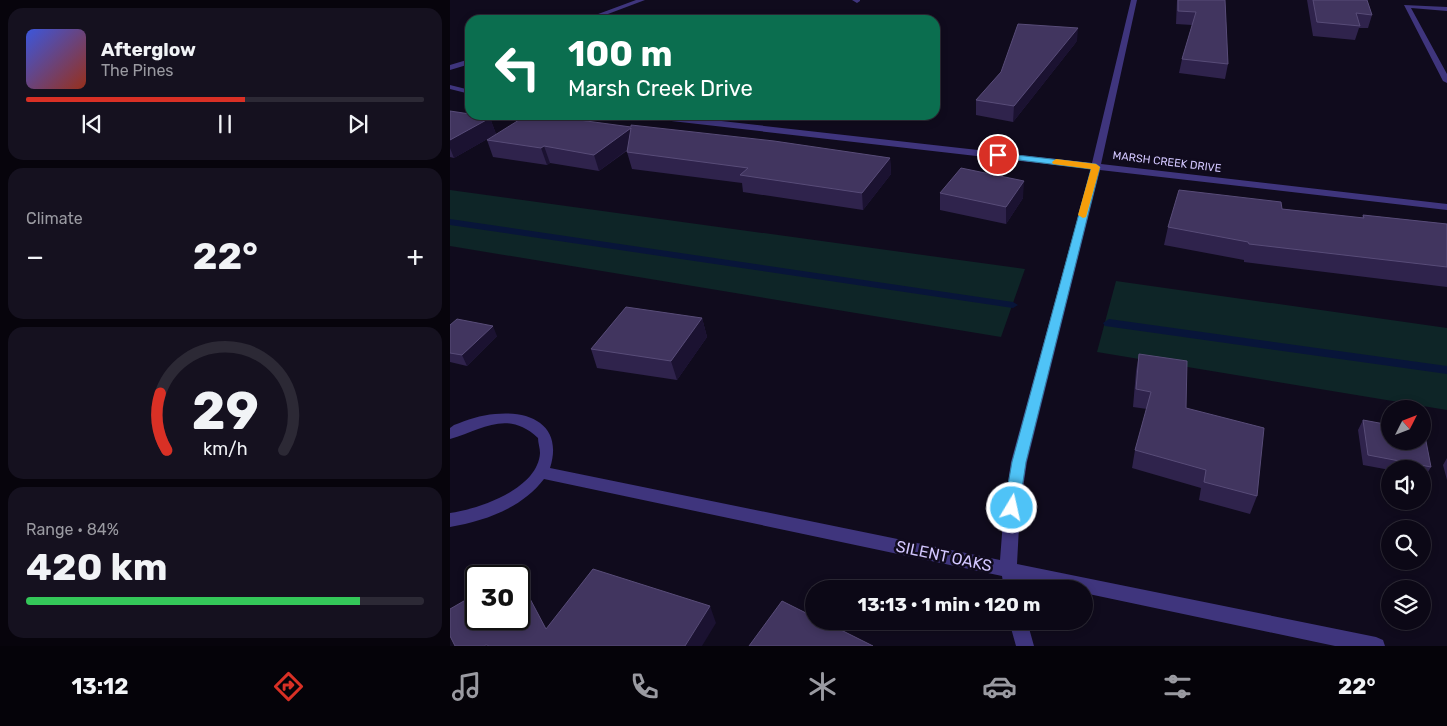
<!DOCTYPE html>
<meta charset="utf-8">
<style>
body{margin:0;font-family:Rubik,sans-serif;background:#15111f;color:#f1f3f6;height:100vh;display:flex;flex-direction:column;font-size:19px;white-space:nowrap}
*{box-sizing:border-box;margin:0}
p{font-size:16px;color:#9a9aa1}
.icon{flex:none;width:28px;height:28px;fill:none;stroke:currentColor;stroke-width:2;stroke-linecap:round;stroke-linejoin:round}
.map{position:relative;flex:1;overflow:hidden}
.side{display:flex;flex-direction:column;gap:8px;padding:8px;background:#07040c;width:450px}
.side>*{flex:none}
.hud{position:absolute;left:15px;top:15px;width:475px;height:105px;border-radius:15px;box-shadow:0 2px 8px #0003,0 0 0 1px #2c2935;background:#0b6e4f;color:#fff;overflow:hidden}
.needle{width:32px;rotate:48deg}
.buttons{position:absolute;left:931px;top:400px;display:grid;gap:10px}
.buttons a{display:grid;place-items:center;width:50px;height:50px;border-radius:50%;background:#0c0816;box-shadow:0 2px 8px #0003,0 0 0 1px #2c2935;font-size:25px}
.speed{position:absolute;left:15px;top:565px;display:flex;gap:10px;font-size:25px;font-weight:700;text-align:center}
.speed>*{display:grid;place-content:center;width:65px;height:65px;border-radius:50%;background:#0c0816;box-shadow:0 2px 8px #0003,0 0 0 1px #2c2935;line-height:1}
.speed .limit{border:2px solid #111;border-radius:8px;background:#fff;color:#111}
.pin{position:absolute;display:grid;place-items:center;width:42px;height:42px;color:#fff;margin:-21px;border:2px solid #fff;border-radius:50%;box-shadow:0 1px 5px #0007}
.me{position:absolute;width:55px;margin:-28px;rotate:9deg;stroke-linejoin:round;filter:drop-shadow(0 0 4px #0008)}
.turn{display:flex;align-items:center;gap:18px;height:105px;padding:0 20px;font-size:22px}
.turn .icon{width:65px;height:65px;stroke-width:2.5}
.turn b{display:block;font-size:35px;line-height:42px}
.big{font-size:38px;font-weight:700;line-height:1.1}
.side .tile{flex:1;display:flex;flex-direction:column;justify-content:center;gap:8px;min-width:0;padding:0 18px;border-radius:15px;background:#15111f}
.side .dial{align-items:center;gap:0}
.dial svg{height:130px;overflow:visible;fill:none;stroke:#2c2935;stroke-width:7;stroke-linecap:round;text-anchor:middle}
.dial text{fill:#f1f3f6;stroke:none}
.song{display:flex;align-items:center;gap:15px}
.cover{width:60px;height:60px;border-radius:8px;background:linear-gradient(135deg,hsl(230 70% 55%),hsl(10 70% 35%))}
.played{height:5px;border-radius:2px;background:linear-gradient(90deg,#d93025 55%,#2c2935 55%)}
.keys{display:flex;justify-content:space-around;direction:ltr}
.heat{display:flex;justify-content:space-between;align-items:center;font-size:28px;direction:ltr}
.charge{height:8px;border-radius:4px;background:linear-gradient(90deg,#34c759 84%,#2c2935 0)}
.trip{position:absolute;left:355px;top:580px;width:288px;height:50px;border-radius:25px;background:#0c0816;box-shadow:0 2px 8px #0003,0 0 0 1px #2c2935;font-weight:700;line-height:50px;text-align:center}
.tab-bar{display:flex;height:80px;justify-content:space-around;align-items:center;background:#050309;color:#9a9aa1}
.tab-bar .icon{width:35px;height:35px}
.tab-bar .current{color:#d93025}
.tab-bar b{font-size:22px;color:#f1f3f6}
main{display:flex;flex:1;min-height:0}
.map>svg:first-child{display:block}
.green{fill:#0e2527}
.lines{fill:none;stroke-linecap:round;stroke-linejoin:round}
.stream{fill:#081539;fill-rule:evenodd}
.minor{fill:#3f357d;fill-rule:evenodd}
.wall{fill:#2f234c}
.shaded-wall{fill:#1b1231}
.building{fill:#41355f;stroke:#584c78}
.route{fill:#4fc3f7;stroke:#337fa1}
.slow{fill:#f59e0b}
.labels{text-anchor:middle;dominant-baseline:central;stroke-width:5;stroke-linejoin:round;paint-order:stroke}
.far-street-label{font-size:11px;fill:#d3c7ff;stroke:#100b1d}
.near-street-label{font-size:16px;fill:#d3c7ff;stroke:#100b1d}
</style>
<main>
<section class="side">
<div class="tile">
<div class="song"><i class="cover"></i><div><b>Afterglow</b><p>The Pines</p></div></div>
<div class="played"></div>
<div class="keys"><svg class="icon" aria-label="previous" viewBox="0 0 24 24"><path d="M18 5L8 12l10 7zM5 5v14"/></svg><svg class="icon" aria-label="pause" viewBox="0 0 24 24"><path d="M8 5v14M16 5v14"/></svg><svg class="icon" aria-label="next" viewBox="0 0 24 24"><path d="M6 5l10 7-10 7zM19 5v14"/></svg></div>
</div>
<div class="tile"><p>Climate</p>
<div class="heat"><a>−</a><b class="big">22°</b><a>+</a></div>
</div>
<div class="tile dial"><svg viewBox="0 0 100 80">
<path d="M14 69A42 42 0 1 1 86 69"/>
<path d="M14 69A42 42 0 0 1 10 34" stroke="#d93025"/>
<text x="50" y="56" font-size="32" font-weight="700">29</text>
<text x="50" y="72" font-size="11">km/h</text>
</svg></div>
<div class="tile"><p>Range · 84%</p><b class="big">420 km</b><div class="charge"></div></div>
</section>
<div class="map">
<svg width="997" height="646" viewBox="0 0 997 646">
<rect width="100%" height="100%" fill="#100b1d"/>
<path class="green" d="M0,190L575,269L551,337L0,246Z
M666,281L997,328V410L647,352Z"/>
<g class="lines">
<path class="stream" d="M0,219L563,302L568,305L563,308L0,225Z
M659,319L997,366V374L655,326L653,323Z"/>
<path class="minor" d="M186,0H195L142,20H132Z
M402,0H410V1L407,3Z
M681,0H687L651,164L997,204V210L650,170L577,462L570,508L567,564L926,637L933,640L935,646H885L634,593V589H615L570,579L572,589H554L552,576L94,479C72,508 35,521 0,527V513C29,509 88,489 90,453C90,448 88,443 88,438C57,409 32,430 0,439V428L4,425C17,420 31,415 45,414C83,410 113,427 100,468L550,560L554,508L561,462L641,169L195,118L191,115H218L642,163Z
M954,5L997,7V11L961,8L997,74V83L993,81Z
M20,59V64L0,70V65Z
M0,85L20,90V94L0,89Z
M559,621H577L584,646H566Z"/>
</g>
<path class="wall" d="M727,0H775L778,64L775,79L729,73L732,59L742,25L726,24Z
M857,0H917L922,15L918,28H909L905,40L863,36Z
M627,41L563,122L526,115V100Z
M0,111L40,118L46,134L4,158L0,157Z
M181,127L440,158L441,174L413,210L293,192L292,183L182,169L177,152L178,150L149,171L100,163L97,165L43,157L37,140Z
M490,193L573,198L556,224L490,210Z
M832,209L912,218L913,215L997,224V287L794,262V260L714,245L718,227Z
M252,318L257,337L227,380L147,368L141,349Z
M0,325L47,336L17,366L0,362Z
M689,354L736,408L807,496L800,514L749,500L751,488L682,468L685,450L697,409L683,407L686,371Z
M913,420L981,467L975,477H972V469H940V470L913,465L908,430Z
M997,458V480L993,465Z"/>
<path class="shaded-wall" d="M628,28L627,41L563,122L564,106Z
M40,118L46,134L4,158L0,148V140Z
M181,128L185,144L149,171L144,155Z
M94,146L100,163L97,165L91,148Z
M440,158L441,174L413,210L412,193Z
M574,181L573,198L556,224V207Z
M252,318L257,337L227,380L221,361Z
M43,326L47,336L17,366L12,355Z
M260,606L266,623L252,646H235Z"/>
<path class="building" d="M728,0H775L778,64L732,59L746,12L728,11Z
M863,0H917L922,15L906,13L910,26L867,22Z
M568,24L628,28L564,106L526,100L551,72Z
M0,111L20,114V115L40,118L0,140Z
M77,115H92L181,127V125L324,141L440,158L412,193L290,175L298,168L177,152L181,128L144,155L94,146L91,148L37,140Z
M511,168L574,181L556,207L490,193Z
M729,190L831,202L832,209L914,218L913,215L997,224V267L799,244L798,242L718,227Z
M176,307L252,318L221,361L141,349Z
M7,319L43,326L12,355L0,353V325Z
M689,354L737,361L736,408L814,428L807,496L754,482L756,470L685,450L701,392L686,389Z
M913,420L940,425V441H972V431H974L981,467L918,455Z
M143,569L260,606L235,646H40L36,645L34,646H5L0,636V609L26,594V619H69V578L96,629Z
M66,572L68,576H59Z
M332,601L364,617V621H373L423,646H299Z"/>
<path class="route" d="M548,153L646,164L650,167L576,462L569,508L567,512L562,513L556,512L554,508L562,462L641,169L545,157L543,155Z"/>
<path class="slow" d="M606,159L646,164L650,167L636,217L633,218L628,215L641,169L603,164L602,162Z"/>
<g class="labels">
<g class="far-street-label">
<text transform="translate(717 162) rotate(7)">MARSH CREEK DRIVE</text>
</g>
<g class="near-street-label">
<text transform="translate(494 556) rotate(12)">SILENT OAKS</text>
</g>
</g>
</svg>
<div class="buttons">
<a><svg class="needle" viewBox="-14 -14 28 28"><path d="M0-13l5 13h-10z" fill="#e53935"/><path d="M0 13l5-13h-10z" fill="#9a9aa1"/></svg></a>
<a><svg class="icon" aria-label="sound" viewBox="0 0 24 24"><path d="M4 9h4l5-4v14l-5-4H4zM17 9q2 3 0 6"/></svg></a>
<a><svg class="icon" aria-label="search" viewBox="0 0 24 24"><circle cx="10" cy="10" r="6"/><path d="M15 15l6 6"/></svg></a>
<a><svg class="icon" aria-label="layers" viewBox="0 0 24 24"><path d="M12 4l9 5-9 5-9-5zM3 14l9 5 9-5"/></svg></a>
</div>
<div class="speed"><div class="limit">30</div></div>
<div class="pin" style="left:548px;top:155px;background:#d93025"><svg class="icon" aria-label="arrive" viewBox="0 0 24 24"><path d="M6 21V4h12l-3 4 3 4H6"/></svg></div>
<svg class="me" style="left:562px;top:508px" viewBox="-20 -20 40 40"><circle r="17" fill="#4fc3f7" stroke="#fff" stroke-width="3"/><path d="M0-11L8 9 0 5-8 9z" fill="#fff"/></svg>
<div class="trip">13:13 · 1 min · 120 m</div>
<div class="hud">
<div class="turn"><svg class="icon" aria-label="left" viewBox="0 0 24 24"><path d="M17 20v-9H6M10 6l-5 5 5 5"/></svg><div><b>100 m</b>Marsh Creek Drive</div></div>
</div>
</div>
</main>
<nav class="tab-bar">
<b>13:12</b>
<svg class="icon current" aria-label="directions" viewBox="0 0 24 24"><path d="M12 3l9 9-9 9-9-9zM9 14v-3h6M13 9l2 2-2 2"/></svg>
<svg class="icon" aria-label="music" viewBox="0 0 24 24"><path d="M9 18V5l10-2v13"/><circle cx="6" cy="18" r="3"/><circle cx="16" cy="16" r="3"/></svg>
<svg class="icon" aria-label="phone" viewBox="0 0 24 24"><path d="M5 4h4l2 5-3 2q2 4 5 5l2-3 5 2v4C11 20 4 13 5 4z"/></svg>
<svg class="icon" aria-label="climate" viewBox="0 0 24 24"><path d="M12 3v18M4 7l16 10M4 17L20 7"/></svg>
<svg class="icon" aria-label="car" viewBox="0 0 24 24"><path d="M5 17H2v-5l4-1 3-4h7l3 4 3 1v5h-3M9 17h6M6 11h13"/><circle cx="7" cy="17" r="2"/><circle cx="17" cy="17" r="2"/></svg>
<svg class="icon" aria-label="filters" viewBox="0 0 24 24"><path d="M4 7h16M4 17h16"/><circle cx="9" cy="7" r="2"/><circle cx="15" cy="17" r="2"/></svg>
<b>22°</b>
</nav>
